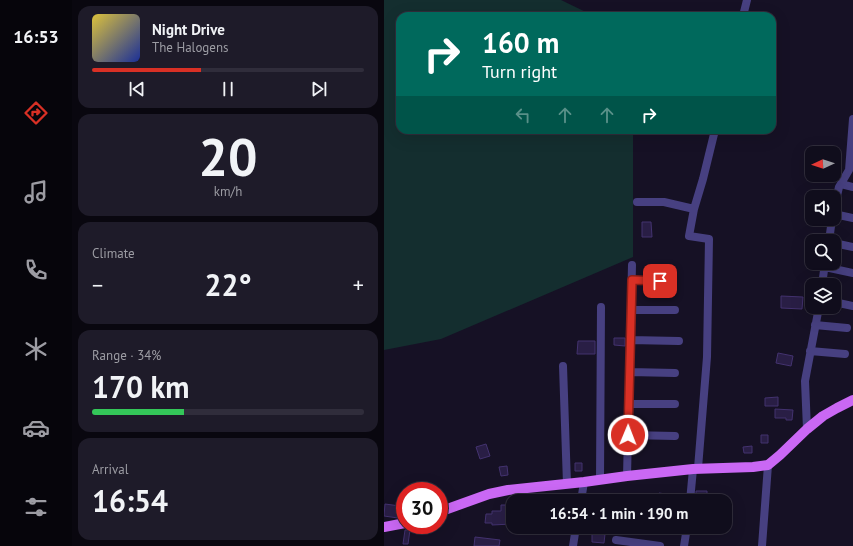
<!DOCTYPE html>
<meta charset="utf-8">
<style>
body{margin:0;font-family:"PT Sans",sans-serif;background:#1e1b29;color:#f1f3f6;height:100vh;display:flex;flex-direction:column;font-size:15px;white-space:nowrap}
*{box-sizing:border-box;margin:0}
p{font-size:13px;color:#9c9ca3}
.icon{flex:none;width:22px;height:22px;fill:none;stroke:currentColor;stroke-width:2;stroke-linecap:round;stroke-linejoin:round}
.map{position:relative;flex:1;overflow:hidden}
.sheet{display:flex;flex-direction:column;gap:6px;padding:6px;background:#09070f;width:312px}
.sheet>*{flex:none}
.guide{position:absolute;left:12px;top:12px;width:380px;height:122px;border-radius:12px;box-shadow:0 4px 16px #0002,0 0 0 1px #302d3b;background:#00695c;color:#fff;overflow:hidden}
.needle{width:26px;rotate:267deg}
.tools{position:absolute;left:421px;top:146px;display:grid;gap:8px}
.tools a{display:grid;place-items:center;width:36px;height:36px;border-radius:8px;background:#100d1c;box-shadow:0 4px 16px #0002,0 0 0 1px #302d3b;font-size:20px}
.speed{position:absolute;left:12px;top:482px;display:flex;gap:8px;font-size:20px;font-weight:700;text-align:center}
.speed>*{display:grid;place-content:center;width:52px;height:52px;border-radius:50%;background:#100d1c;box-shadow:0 4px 16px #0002,0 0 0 1px #302d3b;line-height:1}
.speed .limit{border:6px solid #d22;background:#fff;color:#111}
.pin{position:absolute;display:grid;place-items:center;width:34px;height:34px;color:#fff;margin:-17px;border-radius:8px;box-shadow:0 2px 6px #0006}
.me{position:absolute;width:44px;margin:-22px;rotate:1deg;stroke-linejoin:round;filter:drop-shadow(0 0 3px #0008)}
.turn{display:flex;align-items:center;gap:14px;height:84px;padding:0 20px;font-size:18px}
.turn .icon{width:52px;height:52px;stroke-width:2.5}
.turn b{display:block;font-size:28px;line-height:34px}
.lanes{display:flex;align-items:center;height:38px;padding:0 20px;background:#0003;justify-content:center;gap:20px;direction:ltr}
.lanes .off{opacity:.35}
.big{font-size:30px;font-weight:600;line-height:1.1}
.sheet .widget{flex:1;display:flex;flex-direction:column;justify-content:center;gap:6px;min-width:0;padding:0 14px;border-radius:12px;background:#1e1b29}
.sheet .dial{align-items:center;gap:0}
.dial b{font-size:52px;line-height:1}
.song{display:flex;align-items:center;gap:12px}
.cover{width:48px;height:48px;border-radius:6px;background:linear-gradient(135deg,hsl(50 70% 55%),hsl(230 70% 35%))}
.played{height:4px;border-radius:2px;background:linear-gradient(90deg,#d93025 40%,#302d3b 40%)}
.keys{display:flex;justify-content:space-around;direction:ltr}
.heat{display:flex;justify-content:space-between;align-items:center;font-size:22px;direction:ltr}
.charge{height:6px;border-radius:3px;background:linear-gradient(90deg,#34c759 34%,#302d3b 0)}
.trip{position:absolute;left:122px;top:494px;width:226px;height:40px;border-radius:12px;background:#100d1c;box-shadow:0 4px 16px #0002,0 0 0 1px #302d3b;font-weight:600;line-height:40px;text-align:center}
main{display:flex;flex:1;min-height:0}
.dock{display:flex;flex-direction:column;width:72px;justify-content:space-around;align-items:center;background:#06050b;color:#9c9ca3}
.dock .icon{width:28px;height:28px}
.dock .selected{color:#d93025}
.dock b{font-size:18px;color:#f1f3f6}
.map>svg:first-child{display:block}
.green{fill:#142e2f}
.building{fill:#291e45;stroke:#43326f}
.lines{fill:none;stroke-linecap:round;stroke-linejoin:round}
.minor{stroke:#474081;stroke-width:8}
.major{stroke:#ca68f4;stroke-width:10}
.route-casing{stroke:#8d1f18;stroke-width:10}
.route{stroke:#d93025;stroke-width:7}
</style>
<main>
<nav class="dock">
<b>16:53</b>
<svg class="icon selected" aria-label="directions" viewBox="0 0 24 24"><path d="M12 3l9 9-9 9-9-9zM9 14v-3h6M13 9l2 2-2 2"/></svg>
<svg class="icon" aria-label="music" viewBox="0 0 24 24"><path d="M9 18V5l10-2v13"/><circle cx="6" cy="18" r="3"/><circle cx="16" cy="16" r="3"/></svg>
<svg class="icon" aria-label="phone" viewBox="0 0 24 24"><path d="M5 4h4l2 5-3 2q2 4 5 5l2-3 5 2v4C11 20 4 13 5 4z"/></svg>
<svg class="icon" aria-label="climate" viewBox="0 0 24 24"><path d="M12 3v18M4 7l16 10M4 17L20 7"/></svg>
<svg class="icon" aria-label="car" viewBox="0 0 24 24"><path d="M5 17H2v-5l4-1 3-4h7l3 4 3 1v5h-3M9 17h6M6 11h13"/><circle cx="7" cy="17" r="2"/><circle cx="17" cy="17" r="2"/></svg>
<svg class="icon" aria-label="filters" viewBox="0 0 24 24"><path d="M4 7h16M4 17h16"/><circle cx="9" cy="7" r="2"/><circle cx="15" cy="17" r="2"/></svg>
</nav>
<section class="sheet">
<div class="widget">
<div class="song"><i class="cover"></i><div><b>Night Drive</b><p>The Halogens</p></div></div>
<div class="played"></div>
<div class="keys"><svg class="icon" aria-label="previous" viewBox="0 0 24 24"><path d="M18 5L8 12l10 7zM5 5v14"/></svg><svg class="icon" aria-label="pause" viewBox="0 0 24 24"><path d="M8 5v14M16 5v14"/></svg><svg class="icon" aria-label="next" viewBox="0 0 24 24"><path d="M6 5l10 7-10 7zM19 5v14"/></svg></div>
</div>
<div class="widget dial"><b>20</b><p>km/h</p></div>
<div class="widget"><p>Climate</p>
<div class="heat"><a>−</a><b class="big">22°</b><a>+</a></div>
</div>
<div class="widget"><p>Range · 34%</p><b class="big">170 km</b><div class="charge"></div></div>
<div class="widget"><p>Arrival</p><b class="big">16:54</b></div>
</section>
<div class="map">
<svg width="469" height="546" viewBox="0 0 469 546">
<rect width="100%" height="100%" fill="#161125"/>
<path class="green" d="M0,0H177L210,16H16V130H249V257L57,339L0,350Z"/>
<path class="building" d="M258,222H267L268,237H258Z
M397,296L419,297L418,309L397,308Z
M230,338H241V346L230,345Z
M194,341H211V354H193Z
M394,353L409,356L407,366L392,363Z
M394,397V406H381V398Z
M391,409L409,410L408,420H402V418H391Z
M377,435H384V443H377Z
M102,444L106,456L96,459L92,447Z
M368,446V453H360L359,447Z
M191,463H198V471H191Z
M123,466L124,475L117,476L115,467Z
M312,491H323V499H312Z
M275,493L288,495L287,501H274Z
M1,504L16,506L14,518L0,516Z
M117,505H128V524L108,525V523H101L102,514H108V511H117Z
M21,530H26L24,544H19Z
M208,533L221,534L220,543L208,542Z
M91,537L116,540L115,546H90Z"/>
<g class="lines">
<path class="minor" d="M359,16L363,0
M457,184L469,187
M253,202H280L310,209L305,236L325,239L323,357L314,468
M310,209L319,179L331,130
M450,209L455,187L465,170L469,119
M450,214L469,218
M445,241L448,219
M450,243L469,247
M441,267L469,273
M248,280L289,282
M438,285L441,263
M450,302L469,306
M247,310H291
M431,325L463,328
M246,340L295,341
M426,351L461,354
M179,366L183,484
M246,372L291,373
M245,404H291
M423,429L421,381L435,307
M244,435L291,436
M243,476L248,265
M216,480L217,307
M197,501L200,482
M306,501L309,469
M232,540L276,546
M189,546L192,527
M300,546L303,527
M378,546L384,465"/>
<path class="major" d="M55,512L105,494L124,490L200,482L243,476L309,469L369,467L384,465L396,455L423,429L439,416L453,408L469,400
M0,527L21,523"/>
</g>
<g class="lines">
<g class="route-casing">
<path id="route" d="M244,435L248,280L276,281"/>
</g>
<use href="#route" class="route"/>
</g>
</svg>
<div class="tools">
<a><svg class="needle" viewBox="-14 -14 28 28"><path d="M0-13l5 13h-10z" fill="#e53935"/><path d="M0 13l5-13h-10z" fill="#9c9ca3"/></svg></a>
<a><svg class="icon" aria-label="sound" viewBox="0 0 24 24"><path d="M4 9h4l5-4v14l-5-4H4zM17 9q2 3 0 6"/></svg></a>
<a><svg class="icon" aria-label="search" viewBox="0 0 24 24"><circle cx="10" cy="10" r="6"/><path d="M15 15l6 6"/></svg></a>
<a><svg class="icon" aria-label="layers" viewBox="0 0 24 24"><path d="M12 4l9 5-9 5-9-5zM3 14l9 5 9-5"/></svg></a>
</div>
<div class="speed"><div class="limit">30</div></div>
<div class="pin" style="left:276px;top:281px;background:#d93025"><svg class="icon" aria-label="arrive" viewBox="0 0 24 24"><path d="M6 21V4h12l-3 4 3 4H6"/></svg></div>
<svg class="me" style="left:244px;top:435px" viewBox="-20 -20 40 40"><circle r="17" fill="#d93025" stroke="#fff" stroke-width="3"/><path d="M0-11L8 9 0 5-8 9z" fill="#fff"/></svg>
<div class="trip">16:54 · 1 min · 190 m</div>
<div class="guide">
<div class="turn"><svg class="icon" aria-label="right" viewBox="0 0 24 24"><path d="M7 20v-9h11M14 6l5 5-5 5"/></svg><div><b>160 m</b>Turn right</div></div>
<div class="lanes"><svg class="icon off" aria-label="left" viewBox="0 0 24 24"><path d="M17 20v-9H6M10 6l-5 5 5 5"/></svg><svg class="icon off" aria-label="ahead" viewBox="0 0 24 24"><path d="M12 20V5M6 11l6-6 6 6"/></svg><svg class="icon off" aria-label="ahead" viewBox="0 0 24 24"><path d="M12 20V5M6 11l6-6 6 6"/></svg><svg class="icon" aria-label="right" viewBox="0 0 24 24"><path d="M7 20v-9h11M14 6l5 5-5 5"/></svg></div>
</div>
</div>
</main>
